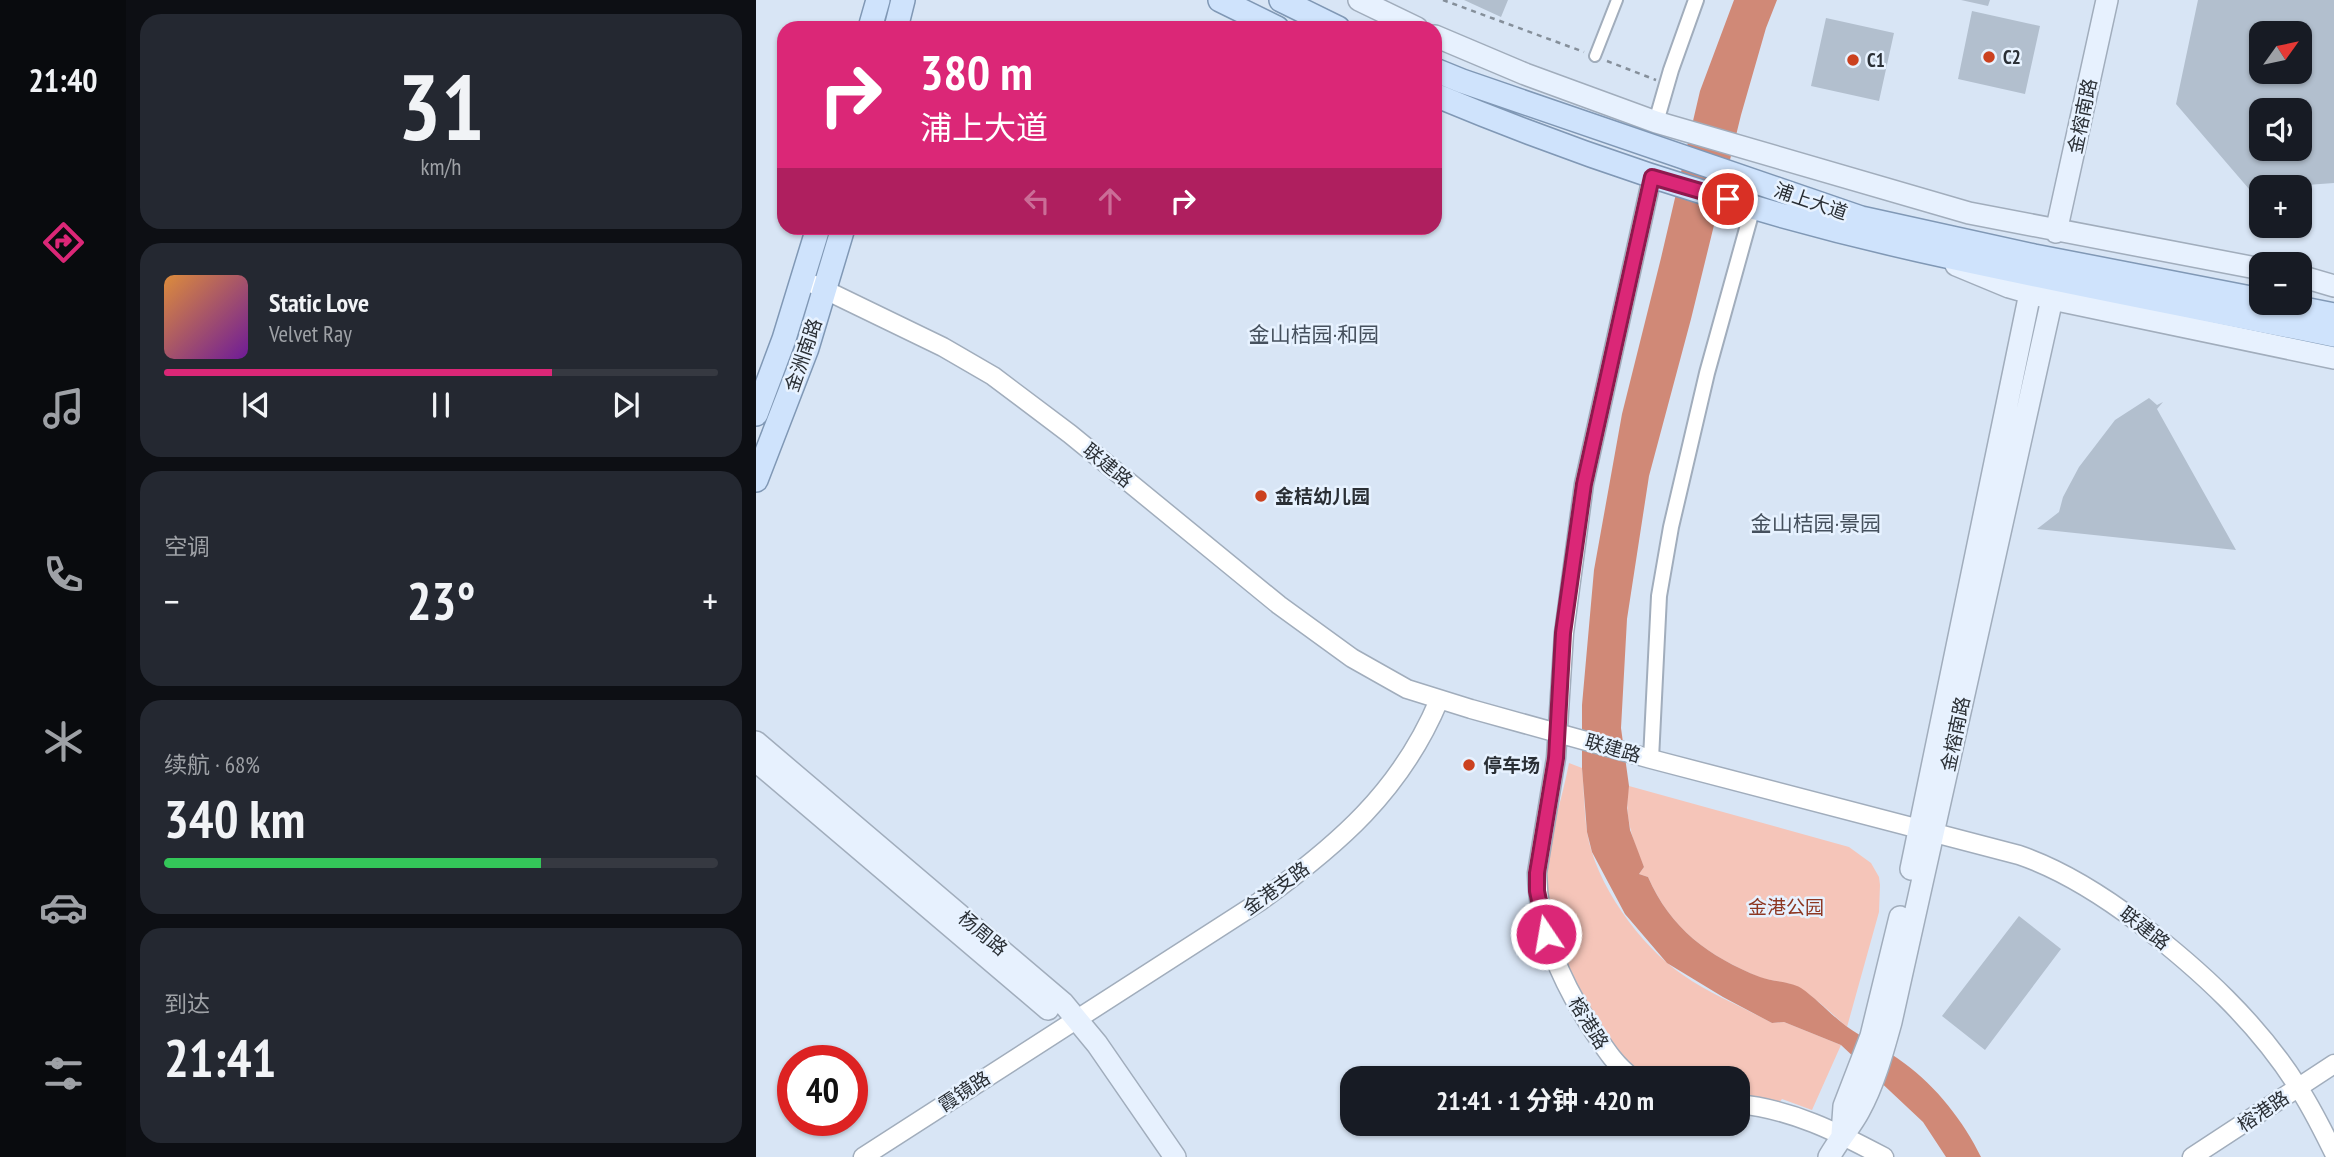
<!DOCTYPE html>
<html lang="zh">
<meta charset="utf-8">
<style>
body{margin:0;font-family:"PT Sans Narrow","Noto Sans SC",sans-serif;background:#242831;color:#f1f3f6;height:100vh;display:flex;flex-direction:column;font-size:26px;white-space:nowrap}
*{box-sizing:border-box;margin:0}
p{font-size:23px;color:#9ea1a6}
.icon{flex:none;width:38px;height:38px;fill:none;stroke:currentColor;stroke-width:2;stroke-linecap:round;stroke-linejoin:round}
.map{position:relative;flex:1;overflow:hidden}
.details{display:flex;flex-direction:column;gap:14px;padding:14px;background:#0d0f14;width:630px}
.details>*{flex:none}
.top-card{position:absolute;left:21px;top:21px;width:665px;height:214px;border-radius:21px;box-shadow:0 2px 5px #0004;background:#db2777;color:#fff;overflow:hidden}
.needle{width:46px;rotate:57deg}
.fabs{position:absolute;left:1493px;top:21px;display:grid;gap:14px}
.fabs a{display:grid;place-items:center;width:63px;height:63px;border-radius:14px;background:#171b24;box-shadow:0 2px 5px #0004;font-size:35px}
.speed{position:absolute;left:21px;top:1045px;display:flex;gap:14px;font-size:35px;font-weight:700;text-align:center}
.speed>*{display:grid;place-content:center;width:91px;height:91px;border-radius:50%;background:#171b24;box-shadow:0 2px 5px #0004;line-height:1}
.speed .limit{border:10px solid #d22;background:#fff;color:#111}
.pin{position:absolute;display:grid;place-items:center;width:60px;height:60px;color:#fff;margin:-30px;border:4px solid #fff;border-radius:50%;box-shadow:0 2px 7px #0007}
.me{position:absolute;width:77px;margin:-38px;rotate:348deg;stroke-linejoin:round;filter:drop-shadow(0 0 5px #0008)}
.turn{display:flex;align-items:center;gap:24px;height:147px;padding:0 28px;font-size:32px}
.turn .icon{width:91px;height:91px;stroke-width:2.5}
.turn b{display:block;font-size:49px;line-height:60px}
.lanes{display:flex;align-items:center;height:66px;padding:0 28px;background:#0003;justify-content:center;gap:35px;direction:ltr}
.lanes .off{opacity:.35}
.big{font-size:52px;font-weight:700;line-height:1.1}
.details .widget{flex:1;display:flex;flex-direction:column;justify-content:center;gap:10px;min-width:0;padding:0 24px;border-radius:21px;background:#242831}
.details .dial{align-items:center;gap:0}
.dial b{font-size:91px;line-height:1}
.song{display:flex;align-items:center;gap:21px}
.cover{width:84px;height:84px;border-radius:10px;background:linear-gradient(135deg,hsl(30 70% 55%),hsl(280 70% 35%))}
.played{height:7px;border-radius:4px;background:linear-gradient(90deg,#db2777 70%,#363941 70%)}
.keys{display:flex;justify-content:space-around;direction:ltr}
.heat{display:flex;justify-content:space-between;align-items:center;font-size:38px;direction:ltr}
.charge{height:10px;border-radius:5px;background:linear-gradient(90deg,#34c759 68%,#363941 0)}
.trip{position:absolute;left:584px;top:1066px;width:410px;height:70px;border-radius:21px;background:#171b24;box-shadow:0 2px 5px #0004;font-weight:700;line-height:70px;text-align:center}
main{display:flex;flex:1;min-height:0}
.menu{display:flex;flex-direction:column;width:126px;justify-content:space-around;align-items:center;background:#090b0e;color:#9ea1a6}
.menu .icon{width:49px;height:49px}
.menu .on{color:#db2777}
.menu b{font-size:32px;color:#f1f3f6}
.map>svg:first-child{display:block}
.green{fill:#f5c5b9}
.water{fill:#d08977}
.building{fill:#b2bfce;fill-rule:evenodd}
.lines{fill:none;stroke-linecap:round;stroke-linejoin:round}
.pedestrian-casing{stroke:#a1adbc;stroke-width:14}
.minor-casing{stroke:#a1adbc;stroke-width:18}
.tertiary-casing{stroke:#a1adbc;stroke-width:21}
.secondary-casing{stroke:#a1adbc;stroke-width:24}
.primary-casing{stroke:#8098b5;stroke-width:26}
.path{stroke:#858f9a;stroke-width:2.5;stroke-dasharray:5 5;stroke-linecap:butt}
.pedestrian{stroke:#fff;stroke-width:10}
.minor{stroke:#fff;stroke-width:14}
.tertiary{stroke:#fff;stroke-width:18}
.secondary{stroke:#e7f1fe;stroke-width:21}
.primary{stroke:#cfe3fc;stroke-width:23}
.route-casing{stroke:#8e194d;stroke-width:18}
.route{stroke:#db2777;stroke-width:12}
.poi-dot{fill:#cb411f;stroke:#e7f2ff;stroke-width:2.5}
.labels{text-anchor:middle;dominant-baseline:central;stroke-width:5;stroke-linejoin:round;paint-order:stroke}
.poi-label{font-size:19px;font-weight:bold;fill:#2a2f35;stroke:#e7f2ff;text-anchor:start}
.street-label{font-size:19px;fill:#2a2f35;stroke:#e7f2ff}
.park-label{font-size:19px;fill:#8d3722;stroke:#e7f2ff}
.neighbourhood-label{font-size:21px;fill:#45505d;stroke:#e7f2ff}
</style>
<main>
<nav class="menu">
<b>21:40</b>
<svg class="icon on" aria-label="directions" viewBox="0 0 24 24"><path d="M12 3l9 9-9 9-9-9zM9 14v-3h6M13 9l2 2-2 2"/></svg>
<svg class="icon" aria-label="music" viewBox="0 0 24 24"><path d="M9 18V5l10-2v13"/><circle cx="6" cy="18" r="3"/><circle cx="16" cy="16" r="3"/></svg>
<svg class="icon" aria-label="phone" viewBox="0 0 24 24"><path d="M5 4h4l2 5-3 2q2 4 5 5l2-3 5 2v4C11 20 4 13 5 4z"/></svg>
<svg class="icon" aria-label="climate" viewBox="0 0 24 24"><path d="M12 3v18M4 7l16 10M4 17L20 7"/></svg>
<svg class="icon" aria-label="car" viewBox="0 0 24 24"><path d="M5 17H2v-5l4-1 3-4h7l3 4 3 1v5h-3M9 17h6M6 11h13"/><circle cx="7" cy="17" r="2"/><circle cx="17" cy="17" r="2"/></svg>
<svg class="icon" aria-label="filters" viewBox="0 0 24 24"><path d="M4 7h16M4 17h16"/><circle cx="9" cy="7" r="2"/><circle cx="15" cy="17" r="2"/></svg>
</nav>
<section class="details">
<div class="widget dial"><b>31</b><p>km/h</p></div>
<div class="widget">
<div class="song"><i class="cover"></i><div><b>Static Love</b><p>Velvet Ray</p></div></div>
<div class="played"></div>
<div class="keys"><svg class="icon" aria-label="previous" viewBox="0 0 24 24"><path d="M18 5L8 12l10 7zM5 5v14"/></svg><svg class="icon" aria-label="pause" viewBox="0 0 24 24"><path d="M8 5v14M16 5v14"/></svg><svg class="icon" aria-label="next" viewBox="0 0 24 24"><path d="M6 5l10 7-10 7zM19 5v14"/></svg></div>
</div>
<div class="widget"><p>空调</p>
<div class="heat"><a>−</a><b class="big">23°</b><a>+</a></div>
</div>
<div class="widget"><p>续航 · 68%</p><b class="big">340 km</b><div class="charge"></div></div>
<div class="widget"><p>到达</p><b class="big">21:41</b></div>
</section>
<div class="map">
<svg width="1578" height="1157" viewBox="0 0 1578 1157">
<rect width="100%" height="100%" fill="#d8e5f5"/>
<path class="green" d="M813,763L826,768C828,789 828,811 831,832C839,883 884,946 927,975C954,994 987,1007 1016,1023L1028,1022L1085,1045L1056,1110L1026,1099L1021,1105L982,1096V1078H892C856,1058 818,990 804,952C794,924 785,875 791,846C793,834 799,822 802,810C806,794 810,779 813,763Z
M873,786L1093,847L1115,863L1123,877L1124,885L1123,912L1091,1027C1076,1014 1061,999 1044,988C1032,981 1016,982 1003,977C951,955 915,929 892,877L883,874L888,867C877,841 867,815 873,786Z"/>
<path class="water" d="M978,0H1021L1010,28L985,115L935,319L893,476L871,619L865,728L873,786L871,808L874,830L888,867L883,874L892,877C914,928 953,957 1004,977C1017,982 1033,981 1045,988C1061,999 1074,1014 1090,1026C1108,1039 1130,1049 1148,1063C1180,1086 1208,1122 1225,1157H1190L1167,1122L1085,1045L1028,1022L1016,1023L967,997L911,963L869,914L836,852L831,832L826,768V705L838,570L866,414L905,258L944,91Z"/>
<path class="building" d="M708,0H752L745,17Z
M1205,0H1234L1232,6Z
M1442,0H1578V183L1493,189L1420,104ZM1505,33H1544V72H1505ZM1505,110H1544V149H1505Z
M1216,11L1284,26L1269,94L1202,79Z
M1070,18L1138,33L1123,101L1055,86Z
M1393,398L1401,405L1407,402L1401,409L1480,550L1281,529L1303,512L1307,497L1323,467L1359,420Z
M1263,916L1305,949L1229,1050L1186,1016Z"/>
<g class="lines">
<g class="pedestrian-casing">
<path id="pedestrian" d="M839,56L861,0"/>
</g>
<g class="minor-casing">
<path id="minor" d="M900,122L915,70L940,0
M895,759L903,596L915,527L951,373L997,207"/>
</g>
<g class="tertiary-casing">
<path id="tertiary" d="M59,285L187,347L237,376L314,434L523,605L596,658L651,689L715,709L895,759L1263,855C1307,870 1346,895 1383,923C1444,970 1501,1022 1542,1087C1556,1108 1567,1131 1578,1153
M877,1078C859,1065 848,1047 836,1029C805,981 782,930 781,873L800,758L808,633L828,484L896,177
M982,1104C1035,1109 1081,1132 1128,1157
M107,1157L503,902C582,845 645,791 683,700
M1436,1157L1578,1064"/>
</g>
<g class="secondary-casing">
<path id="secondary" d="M603,0L661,28
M679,36L769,74L900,122L1213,213L1505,269
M1300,232L1351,0
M1200,265L1253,287L1296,299L1578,358
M1544,276L1578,286
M0,742L307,1003L341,1044L419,1157
M0,761L292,1009
M1155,869L1274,293
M1086,1134L1088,1106L1115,1036L1144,917
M1073,1157C1082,1141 1095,1126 1103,1111C1118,1084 1127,1051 1135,1022L1296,299"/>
</g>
<g class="primary-casing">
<path id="primary" d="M464,0L521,28
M525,0L582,28
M114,28L122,0
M140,28L147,0
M679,70L706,81L1105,218L1278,256L1505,300
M679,95C835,160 998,213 1163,250C1301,281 1440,307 1578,335
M1517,303L1578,315
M0,414L28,339L62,228
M0,480L51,348L87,228"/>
</g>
<path class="path" d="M687,0L828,52
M851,61L900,80"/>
<use href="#pedestrian" class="pedestrian"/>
<use href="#minor" class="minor"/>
<use href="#tertiary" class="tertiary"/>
<use href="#secondary" class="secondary"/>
<use href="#primary" class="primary"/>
</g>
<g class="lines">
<g class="route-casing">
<path id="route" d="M790,934L781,891V873L800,758L807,633L828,484L896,177L972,199"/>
</g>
<use href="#route" class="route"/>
</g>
<g class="poi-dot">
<circle cx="1233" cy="57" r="7"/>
<circle cx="1097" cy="60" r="7"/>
<circle cx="505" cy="496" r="7"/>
<circle cx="713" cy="765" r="7"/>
</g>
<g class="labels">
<g class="poi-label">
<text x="1247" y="57">C2</text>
<text x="1111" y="60">C1</text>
<text x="519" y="496">金桔幼儿园</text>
<text x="727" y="765">停车场</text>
</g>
<g class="street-label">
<text transform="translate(1326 116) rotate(-78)">金榕南路</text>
<text transform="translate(1055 201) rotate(19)">浦上大道</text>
<text transform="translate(47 355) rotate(-71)">金洲南路</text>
<text transform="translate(352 465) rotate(39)">联建路</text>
<text transform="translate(1199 734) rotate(-78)">金榕南路</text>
<text transform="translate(857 748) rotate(16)">联建路</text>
<text transform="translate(520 888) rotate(-36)">金港支路</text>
<text transform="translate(1389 928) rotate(38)">联建路</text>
<text transform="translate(227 933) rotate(40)">杨周路</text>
<text transform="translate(833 1023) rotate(58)">榕港路</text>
<text transform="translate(208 1091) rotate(-33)">霞镜路</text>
<text transform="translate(1507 1111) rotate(-34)">榕港路</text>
</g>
<g class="park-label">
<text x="1030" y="907">金港公园</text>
</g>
<g class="neighbourhood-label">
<text x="558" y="334">金山桔园·和园</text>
<text x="1060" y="523">金山桔园·景园</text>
</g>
</g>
</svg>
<div class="fabs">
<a><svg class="needle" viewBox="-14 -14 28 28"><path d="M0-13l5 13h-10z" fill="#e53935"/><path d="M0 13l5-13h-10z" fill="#9ea1a6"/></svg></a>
<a><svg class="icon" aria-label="sound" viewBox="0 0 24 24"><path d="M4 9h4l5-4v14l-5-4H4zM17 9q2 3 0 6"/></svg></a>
<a>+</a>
<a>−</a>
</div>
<div class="speed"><div class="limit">40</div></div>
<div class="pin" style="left:972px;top:199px;background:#d93025"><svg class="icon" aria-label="arrive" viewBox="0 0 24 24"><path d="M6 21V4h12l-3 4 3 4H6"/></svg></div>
<svg class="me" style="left:790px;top:934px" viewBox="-20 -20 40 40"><circle r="17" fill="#db2777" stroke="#fff" stroke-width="3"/><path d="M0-11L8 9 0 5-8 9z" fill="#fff"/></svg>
<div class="trip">21:41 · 1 分钟 · 420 m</div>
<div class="top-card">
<div class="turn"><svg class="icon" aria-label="right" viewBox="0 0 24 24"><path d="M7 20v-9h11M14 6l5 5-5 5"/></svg><div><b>380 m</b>浦上大道</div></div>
<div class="lanes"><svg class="icon off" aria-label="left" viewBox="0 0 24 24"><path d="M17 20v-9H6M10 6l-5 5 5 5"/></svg><svg class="icon off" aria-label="ahead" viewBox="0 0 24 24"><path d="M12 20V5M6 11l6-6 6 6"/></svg><svg class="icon" aria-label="right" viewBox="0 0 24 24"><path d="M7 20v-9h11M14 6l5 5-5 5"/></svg></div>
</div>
</div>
</main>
